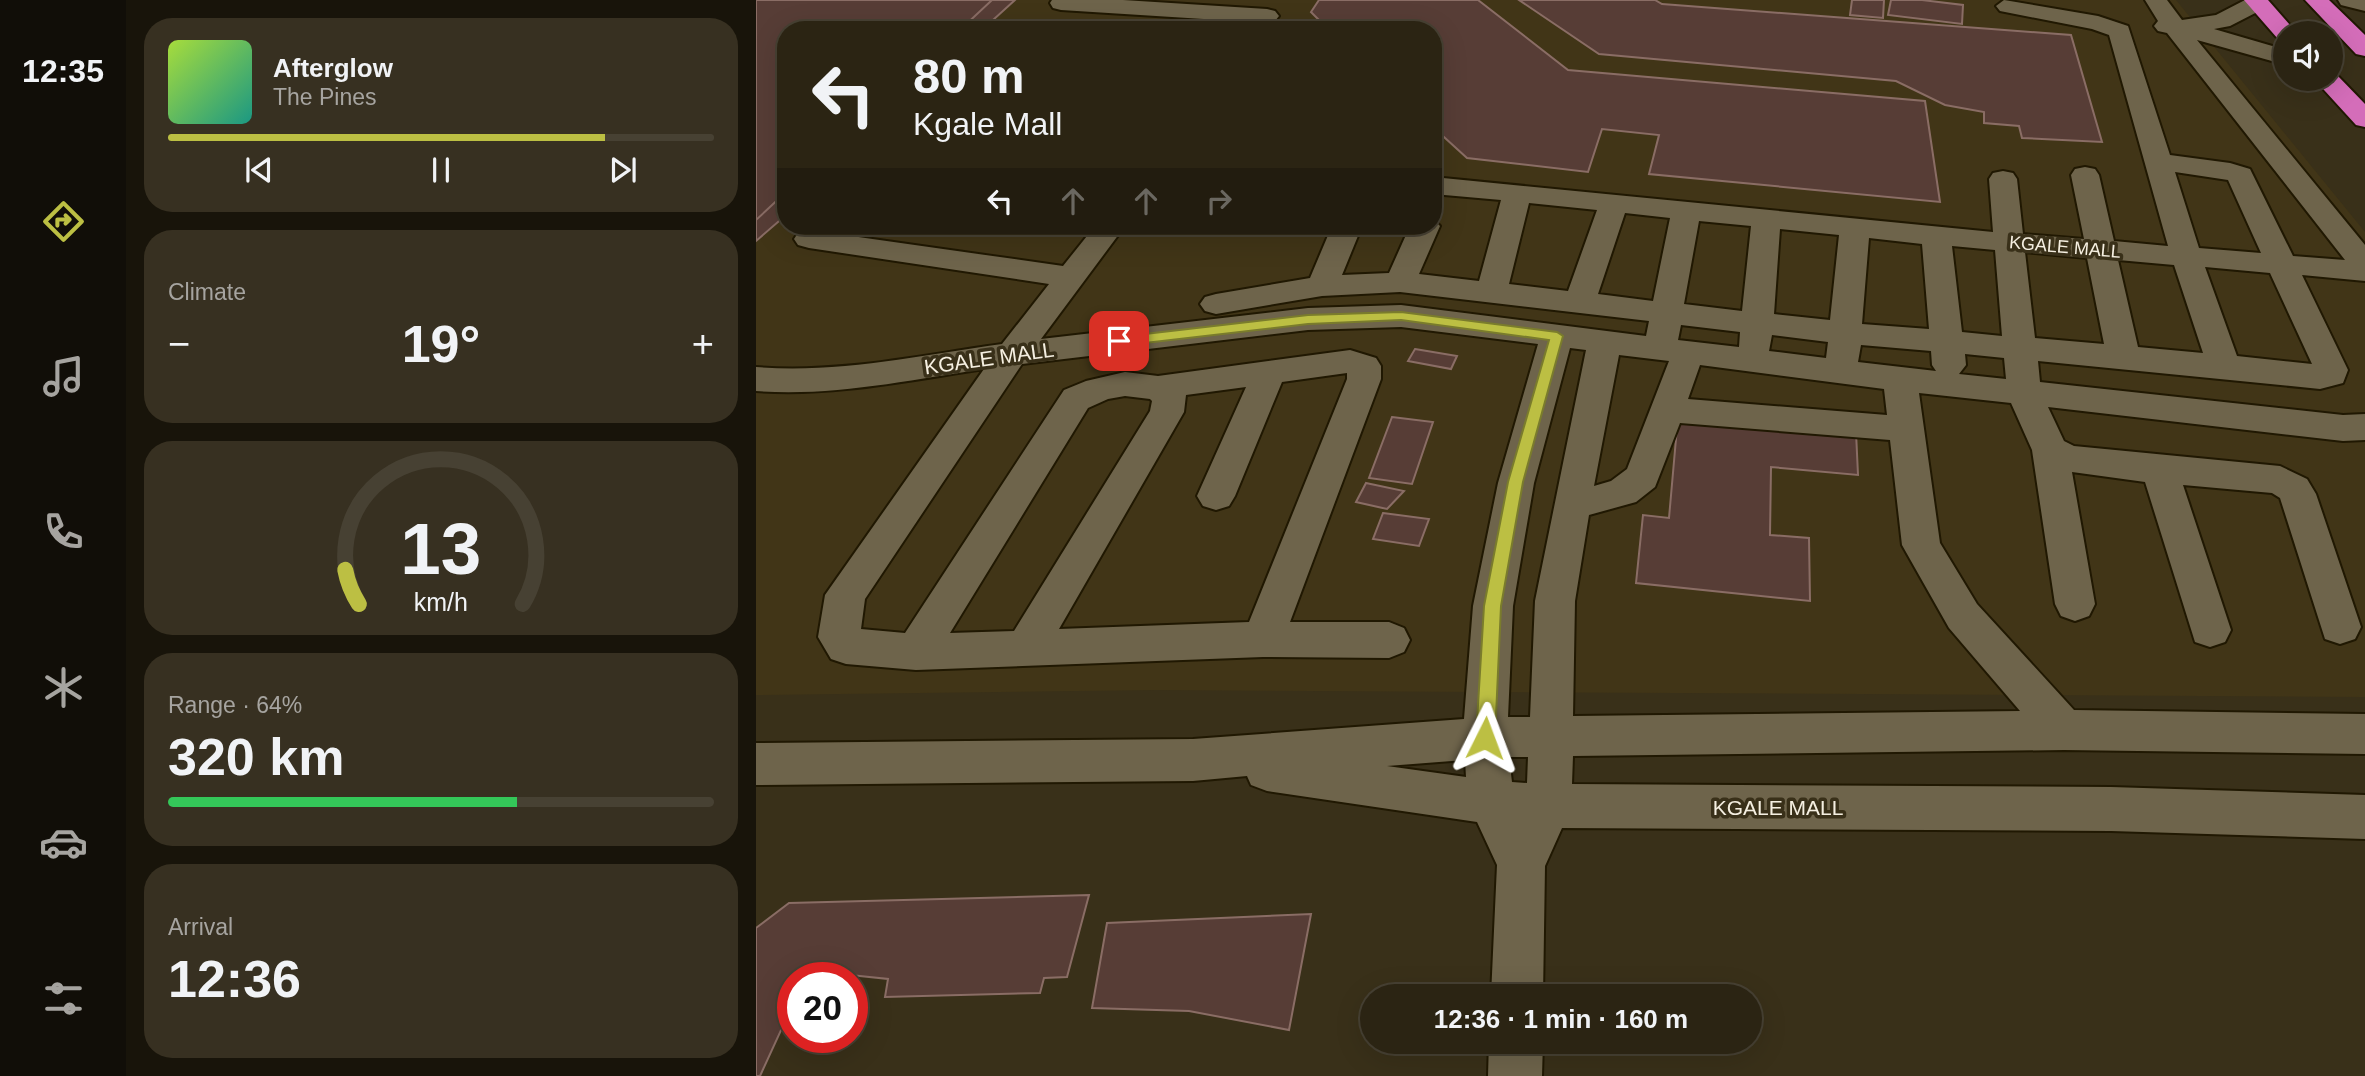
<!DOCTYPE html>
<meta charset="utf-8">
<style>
body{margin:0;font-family:Helvetica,sans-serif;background:#373021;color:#f1f3f6;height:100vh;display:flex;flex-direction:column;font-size:26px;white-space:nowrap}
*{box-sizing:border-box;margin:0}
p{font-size:23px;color:#a6a4a0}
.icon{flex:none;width:38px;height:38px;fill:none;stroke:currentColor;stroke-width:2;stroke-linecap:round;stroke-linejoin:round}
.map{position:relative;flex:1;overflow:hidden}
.side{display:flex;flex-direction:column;gap:18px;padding:18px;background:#18140a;width:630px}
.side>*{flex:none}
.hud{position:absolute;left:21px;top:21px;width:665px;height:214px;border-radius:28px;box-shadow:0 7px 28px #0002,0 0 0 2px #474133;background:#2b2413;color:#f1f3f6;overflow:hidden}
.tools{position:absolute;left:1517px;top:21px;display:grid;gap:14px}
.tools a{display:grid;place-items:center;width:70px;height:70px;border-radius:50%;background:#2b2413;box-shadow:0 7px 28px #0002,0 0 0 2px #474133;font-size:35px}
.speed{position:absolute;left:21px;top:962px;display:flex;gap:14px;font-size:35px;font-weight:700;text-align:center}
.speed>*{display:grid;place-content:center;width:91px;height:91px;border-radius:50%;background:#2b2413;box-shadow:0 7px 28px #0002,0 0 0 2px #474133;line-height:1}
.speed .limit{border:10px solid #d22;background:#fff;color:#111}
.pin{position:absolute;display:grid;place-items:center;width:60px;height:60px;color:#fff;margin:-30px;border-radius:14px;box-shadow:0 4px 10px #0006}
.me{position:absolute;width:77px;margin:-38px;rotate:3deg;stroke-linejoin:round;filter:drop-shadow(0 0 5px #0008)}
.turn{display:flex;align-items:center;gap:24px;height:147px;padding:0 21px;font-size:32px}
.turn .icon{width:91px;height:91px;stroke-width:2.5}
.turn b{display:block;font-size:49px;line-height:60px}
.lanes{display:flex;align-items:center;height:66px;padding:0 21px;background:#0003;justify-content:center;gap:35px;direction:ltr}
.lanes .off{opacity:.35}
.big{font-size:52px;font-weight:600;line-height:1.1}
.side .tile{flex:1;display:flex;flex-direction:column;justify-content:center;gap:10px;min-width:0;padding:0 24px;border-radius:28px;background:#373021}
.side .dial{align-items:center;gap:0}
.dial svg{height:182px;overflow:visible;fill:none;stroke:#474133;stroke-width:7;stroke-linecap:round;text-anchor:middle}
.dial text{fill:#f1f3f6;stroke:none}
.song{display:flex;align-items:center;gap:21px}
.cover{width:84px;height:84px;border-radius:10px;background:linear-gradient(135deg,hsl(80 70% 55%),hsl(170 70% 35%))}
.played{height:7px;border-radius:4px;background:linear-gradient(90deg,#bcbf43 80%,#474133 80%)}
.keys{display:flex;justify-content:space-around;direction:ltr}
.heat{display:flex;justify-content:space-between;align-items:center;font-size:38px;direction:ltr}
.charge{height:10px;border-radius:5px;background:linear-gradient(90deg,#34c759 64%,#474133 0)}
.trip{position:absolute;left:604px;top:984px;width:402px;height:70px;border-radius:35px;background:#2b2413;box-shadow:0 7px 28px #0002,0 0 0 2px #474133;font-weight:600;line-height:70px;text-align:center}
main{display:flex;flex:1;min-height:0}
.dock{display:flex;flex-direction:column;width:126px;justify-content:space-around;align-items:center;background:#110e08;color:#a6a4a0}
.dock .icon{width:49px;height:49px}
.dock .active{color:#bcbf43}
.dock b{font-size:32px;color:#f1f3f6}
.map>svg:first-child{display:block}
.built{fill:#413517;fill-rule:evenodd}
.building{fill:#573d36;stroke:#8a6d65;stroke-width:2}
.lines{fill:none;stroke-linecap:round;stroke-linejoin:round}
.minor-casing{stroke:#201802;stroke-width:4}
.highway-casing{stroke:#201802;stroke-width:4}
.minor{fill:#6e644b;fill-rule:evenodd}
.highway{fill:#d46db9;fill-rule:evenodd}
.route{fill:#bcbf43;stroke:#7a7c2c;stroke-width:2}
.labels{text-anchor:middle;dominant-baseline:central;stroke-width:7;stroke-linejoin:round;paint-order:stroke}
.far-street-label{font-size:18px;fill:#f5efe1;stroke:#393019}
.street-label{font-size:21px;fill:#f5efe1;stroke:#393019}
</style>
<main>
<nav class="dock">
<b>12:35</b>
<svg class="icon active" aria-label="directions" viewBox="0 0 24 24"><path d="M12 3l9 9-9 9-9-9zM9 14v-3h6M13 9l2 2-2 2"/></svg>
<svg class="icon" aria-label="music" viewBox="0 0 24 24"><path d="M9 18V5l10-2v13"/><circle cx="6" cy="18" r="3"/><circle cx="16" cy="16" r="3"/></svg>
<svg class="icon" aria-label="phone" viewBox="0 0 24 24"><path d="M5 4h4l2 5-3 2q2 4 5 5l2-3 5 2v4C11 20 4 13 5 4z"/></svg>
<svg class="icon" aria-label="climate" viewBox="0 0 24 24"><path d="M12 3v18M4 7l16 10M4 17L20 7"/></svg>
<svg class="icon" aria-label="car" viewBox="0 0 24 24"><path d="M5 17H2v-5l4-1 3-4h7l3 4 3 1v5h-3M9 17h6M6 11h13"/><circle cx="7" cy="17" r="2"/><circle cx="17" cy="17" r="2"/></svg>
<svg class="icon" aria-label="filters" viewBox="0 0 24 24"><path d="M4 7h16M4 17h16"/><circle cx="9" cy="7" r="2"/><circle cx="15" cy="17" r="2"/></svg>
</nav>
<section class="side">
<div class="tile">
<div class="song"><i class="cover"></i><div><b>Afterglow</b><p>The Pines</p></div></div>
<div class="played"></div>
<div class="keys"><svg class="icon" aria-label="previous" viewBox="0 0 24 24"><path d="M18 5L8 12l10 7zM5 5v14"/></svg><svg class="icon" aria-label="pause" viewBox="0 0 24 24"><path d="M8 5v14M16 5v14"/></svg><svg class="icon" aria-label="next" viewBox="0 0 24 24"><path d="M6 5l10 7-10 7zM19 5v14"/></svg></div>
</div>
<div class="tile"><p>Climate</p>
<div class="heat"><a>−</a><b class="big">19°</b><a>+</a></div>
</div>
<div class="tile dial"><svg viewBox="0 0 100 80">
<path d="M14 69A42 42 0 1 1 86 69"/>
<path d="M14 69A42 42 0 0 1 8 54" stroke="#bcbf43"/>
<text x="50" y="56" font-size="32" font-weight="700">13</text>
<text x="50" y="72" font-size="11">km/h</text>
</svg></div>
<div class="tile"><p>Range · 64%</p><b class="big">320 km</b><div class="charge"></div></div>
<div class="tile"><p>Arrival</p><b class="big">12:36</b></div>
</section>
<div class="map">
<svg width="1609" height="1076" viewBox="0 0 1609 1076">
<rect width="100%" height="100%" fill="#393019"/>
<path class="built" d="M0,0H1420L1609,232V697L400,690L0,695ZM30,30H677V226H30Z"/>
<path class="building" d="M0,0H259L226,30H30V215L0,241Z
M0,0H236L204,30H30V192L0,220Z
M563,0H722L812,70L1169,101L1184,202L893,174L903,135L846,129L832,172L711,158L677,127V30H573L555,12Z
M763,0H899L906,4L1315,35L1346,142L1266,138L1263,126L1228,123V112L1189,105L1140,81L843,54Z
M1096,0H1128L1127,18L1094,15Z
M1135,0H1166L1207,5L1206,24L1132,15Z
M659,349L701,356L695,369L652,361Z
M922,416L1100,432L1102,475L1015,467L1014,535L1053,538L1054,601L880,583L887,515L913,518Z
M636,417L677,422L656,484L613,478Z
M610,483L648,491L631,509L600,502Z
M627,513L673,519L663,546L617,539Z
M333,895L311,977L288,978L284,993L129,997L132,979L56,971L50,978H37V1004L4,1076H0V928L33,903Z
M555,914L533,1030L433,1011L336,1008L351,923Z"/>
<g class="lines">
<g class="minor-casing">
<path id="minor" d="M296,0H367L511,9L519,11L523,16L519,21L511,23L305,10L297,8L294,3Z
M1248,0L1342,16L1372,26L1414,155L1474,163L1494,169L1537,256L1589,260L1411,33L1402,31L1398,26L1402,21L1389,0H1411L1426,20L1460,15L1489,0H1510L1512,3L1509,8L1474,26L1458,29L1530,50V65L1441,40L1609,245V281L1546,275L1592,370L1587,383L1564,389L1282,361L1284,382L1587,415L1609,414V440L1587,441L1292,407L1308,441L1318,446L1524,466L1551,479L1560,494L1605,627L1599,639L1584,644L1569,639L1524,498L1516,493L1427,485L1475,630L1469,642L1454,647L1439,642L1389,482L1316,472L1339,604L1333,616L1319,621L1305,616L1299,604L1276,450L1255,403L1163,393L1184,543L1221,604L1318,710L1609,714V754L1308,750L817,756L816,784L1355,787L1609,795V839L1355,831L806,828L789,866L787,996H735L741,865L721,822L511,791L495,785L491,776L437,781L0,785V743L437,739L708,719L717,606L742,483L782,344L645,327L552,330L266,364L109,599L105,629L149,633L308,390L330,381L369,372L402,376L594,350L620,358L625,366V379L534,622H633L648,628L654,640L648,652L633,658L507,657L160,670L90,664L75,659L62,637L69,595L228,369C154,380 75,397 0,391V367C81,374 166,355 246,344L293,284L53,248L42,245L38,239L42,233L53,230L307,266L339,226H369L285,339L552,308L645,305L890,336L893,321L644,292L566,296L460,314L449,311L444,304L449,297L460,294L554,278L576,226H606L586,275L633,273L654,226H677V219L684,226L663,274L723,281L745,200L677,194V177L1237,232L1233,179L1237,173L1247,171L1257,173L1261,179L1267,234L1328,239L1315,175L1319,169L1329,167L1339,169L1343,175L1358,241L1412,246L1353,35L1336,29L1244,11L1240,6ZM1419,172L1472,180L1505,253L1443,248ZM773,203L841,210L812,291L753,284ZM869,213L914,218L897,301L842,294ZM943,221L995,226L986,311L928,304ZM1024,229L1083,235L1074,320L1018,314ZM1113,238L1166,244L1173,329L1106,324ZM1196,246L1239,250L1246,336L1206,332ZM1269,252L1331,258L1348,344L1279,338ZM1362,260L1418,265L1447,353L1382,347ZM1449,267L1514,273L1556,364L1481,356ZM925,325L984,332L983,347L922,340ZM1016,335L1072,342L1070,358L1013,351ZM1105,345L1175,351L1176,365L1180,371L1102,362ZM814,348L830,350L779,601L774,717H752L757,606L778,483ZM1209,354L1248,358L1250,379L1203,374L1210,365ZM863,355L913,361L871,469L855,481L838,486ZM944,365L1128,389L1131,415L932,399ZM591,373V379L493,622L303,629L428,412L430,395L490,387L441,496L447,506L460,510L473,506L479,496L526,382ZM369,396L394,399L396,401L394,411L258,631L194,633L332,408L352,399ZM924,423L1134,440L1146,545L1193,628L1264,711L817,716L819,601L833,515L880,502L899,487ZM753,757H772L771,783L756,782ZM709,760L710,777L631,766Z
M1582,0H1609V11L1585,5Z
M733,1041H787L786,1076H732Z"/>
</g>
<g class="highway-casing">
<path id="highway" d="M1488,0H1512L1541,33H1530V41L1522,39Z
M1549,0H1573L1609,35V56L1600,54Z
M1575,72L1580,74L1609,104V127L1600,125L1558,79H1575Z"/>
</g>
<use href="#minor" class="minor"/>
<use href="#highway" class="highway"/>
</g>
<path class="route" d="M645,312L801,332L807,336L767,482L745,606L739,738L736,743L729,746L723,743L720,738L728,606L752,482L793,340L645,320L552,324L363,346L357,341L363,337L552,315Z"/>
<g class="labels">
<g class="far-street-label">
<text transform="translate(1309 247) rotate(5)">KGALE MALL</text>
</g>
<g class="street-label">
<text transform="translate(233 358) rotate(-8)">KGALE MALL</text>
<text x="1022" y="807">KGALE MALL</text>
</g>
</g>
</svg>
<div class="tools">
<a><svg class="icon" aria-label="sound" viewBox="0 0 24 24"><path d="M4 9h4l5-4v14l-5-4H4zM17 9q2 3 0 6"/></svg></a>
</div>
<div class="speed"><div class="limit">20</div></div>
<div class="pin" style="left:363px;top:341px;background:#d93025"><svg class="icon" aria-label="arrive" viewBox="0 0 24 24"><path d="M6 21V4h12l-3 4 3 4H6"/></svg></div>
<svg class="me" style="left:729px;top:738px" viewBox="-20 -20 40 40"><path d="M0-17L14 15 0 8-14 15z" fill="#bcbf43" stroke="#fff" stroke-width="4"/></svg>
<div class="trip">12:36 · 1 min · 160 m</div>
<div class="hud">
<div class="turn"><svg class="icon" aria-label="left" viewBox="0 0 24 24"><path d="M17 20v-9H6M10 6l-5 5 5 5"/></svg><div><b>80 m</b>Kgale Mall</div></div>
<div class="lanes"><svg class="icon" aria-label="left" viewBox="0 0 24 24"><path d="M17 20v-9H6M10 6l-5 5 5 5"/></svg><svg class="icon off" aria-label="ahead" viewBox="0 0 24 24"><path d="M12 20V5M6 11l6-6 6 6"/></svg><svg class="icon off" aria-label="ahead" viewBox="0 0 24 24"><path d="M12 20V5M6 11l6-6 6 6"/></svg><svg class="icon off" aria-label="right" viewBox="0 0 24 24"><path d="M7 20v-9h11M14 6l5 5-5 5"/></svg></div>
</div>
</div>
</main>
